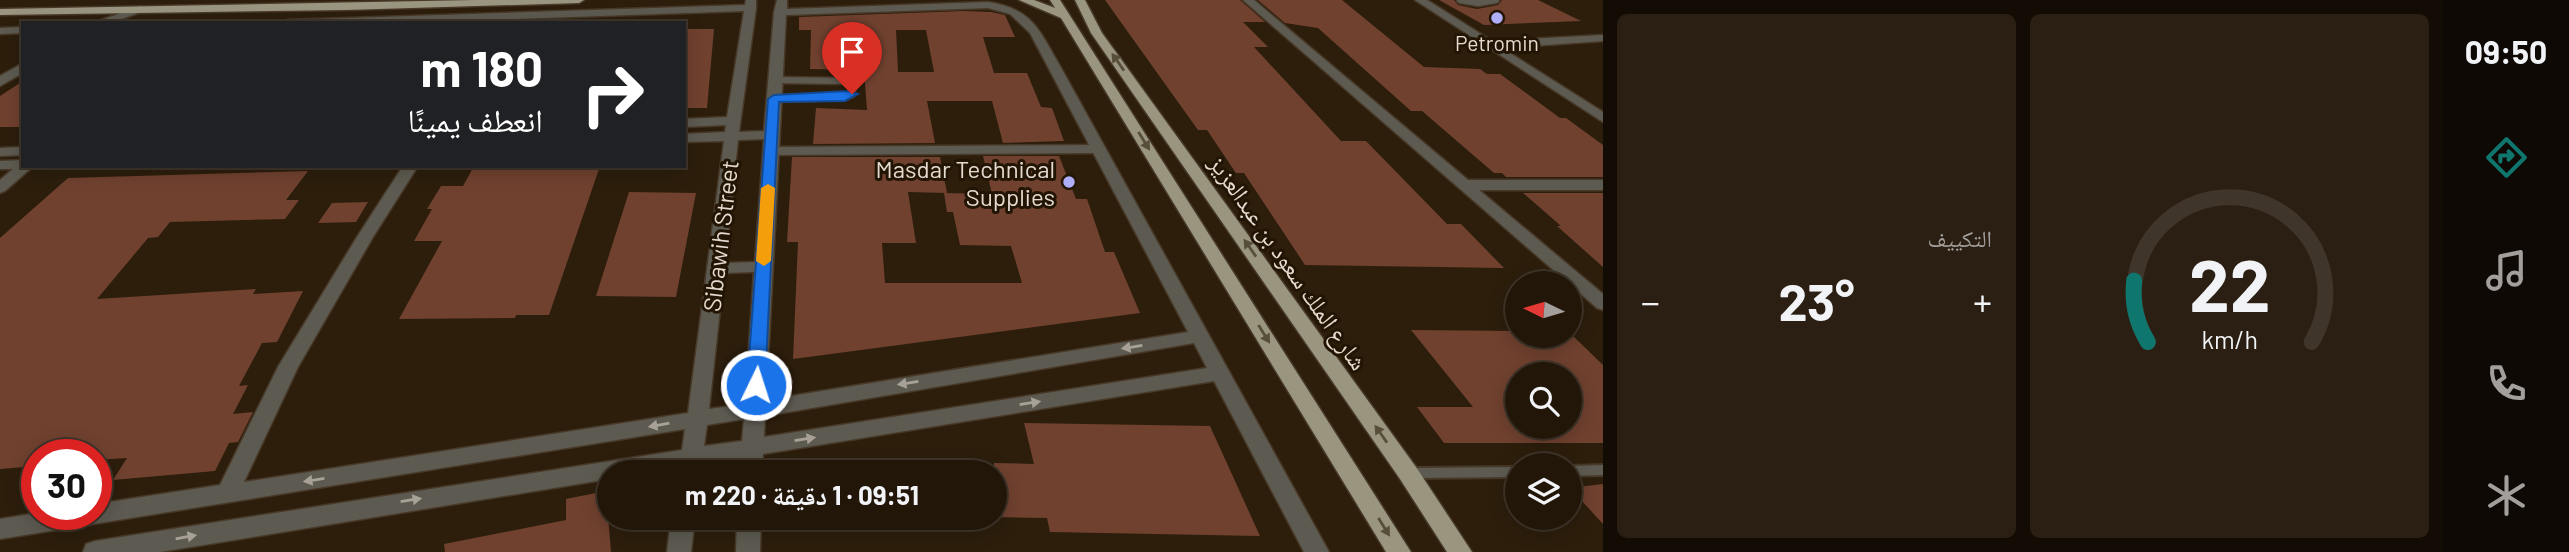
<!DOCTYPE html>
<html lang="ar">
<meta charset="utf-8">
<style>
body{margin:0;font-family:Barlow,"Noto Naskh Arabic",sans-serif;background:#2a1f12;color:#f1f3f6;direction:rtl;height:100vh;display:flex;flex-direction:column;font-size:26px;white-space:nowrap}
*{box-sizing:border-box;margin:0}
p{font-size:23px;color:#a29f9c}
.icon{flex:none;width:38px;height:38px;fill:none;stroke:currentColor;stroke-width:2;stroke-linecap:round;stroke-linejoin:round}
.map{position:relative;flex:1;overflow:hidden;direction:ltr}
.details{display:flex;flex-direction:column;gap:14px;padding:14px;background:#130c05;width:840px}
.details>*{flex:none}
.guide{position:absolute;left:21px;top:21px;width:665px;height:147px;border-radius:0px;box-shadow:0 4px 18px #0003,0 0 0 2px #3f352a;direction:rtl;background:#202124;color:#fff;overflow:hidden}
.needle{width:46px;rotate:275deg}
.buttons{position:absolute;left:1505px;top:271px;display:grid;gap:14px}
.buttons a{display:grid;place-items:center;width:77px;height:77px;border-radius:50%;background:#221609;box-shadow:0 4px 18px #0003,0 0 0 2px #3f352a;font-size:35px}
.speed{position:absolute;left:21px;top:439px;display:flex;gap:14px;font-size:35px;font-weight:700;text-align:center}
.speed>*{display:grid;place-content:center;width:91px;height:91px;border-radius:50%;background:#221609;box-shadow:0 4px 18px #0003,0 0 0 2px #3f352a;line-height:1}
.speed .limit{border:10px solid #d22;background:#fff;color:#111}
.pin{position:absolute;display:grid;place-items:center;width:60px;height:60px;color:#fff;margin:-72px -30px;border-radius:50% 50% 50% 0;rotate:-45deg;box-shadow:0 0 7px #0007}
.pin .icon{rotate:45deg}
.me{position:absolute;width:77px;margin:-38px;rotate:4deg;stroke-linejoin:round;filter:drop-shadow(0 0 5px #0008)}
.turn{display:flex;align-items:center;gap:24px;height:147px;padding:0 28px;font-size:32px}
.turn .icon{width:91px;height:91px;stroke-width:2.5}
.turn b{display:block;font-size:49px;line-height:60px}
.big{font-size:52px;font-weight:700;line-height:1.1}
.details .card{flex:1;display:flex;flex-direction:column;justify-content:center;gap:10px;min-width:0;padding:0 24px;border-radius:10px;background:#2a1f12}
.details .dial{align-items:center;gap:0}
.dial svg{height:182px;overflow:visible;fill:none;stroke:#3f352a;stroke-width:7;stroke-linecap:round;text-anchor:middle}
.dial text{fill:#f1f3f6;stroke:none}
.heat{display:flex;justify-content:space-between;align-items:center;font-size:38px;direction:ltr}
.details .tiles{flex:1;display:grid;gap:14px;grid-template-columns:repeat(2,1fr)}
.trip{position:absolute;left:597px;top:460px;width:410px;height:70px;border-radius:35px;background:#221609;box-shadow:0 4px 18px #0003,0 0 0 2px #3f352a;font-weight:700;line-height:70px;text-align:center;direction:rtl}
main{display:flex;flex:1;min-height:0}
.menu{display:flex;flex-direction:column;width:126px;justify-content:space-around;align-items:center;background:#0e0904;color:#a29f9c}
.menu .icon{width:49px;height:49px}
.menu .current{color:#0f766e}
.menu b{font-size:32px;color:#f1f3f6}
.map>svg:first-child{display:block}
.building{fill:#70412f;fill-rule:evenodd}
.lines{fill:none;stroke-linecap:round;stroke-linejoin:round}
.service-far2-casing{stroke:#473827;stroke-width:9}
.service-far1-casing{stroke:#473827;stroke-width:11}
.service-casing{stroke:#473827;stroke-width:14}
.minor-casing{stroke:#473827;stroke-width:3}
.primary-casing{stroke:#473827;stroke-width:3}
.service-far2{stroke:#5d5b51;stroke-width:6}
.service-far1{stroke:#5d5b51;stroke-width:8}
.service{stroke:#5d5b51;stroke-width:10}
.minor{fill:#5d5b51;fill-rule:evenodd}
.primary{fill:#99957f;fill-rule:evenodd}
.oneway{fill:#584f3b}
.oneway2{fill:#a8a197}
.route{fill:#1a73e8;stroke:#114b97;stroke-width:2}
.slow{fill:#f59e0b}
.poi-dot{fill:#afaefa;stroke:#231504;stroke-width:2.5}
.labels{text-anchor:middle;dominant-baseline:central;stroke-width:6;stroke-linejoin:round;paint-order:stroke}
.far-poi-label{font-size:21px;fill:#e5dbd0;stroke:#231504}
.poi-label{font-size:24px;fill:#e5dbd0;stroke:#231504;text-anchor:end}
.street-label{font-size:24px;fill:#e5dbd0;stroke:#231504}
</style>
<main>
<nav class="menu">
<b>09:50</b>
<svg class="icon current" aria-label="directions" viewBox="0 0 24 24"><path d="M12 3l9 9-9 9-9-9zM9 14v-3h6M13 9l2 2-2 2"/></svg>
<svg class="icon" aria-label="music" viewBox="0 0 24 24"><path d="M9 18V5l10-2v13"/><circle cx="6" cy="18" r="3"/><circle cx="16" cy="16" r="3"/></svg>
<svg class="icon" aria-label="phone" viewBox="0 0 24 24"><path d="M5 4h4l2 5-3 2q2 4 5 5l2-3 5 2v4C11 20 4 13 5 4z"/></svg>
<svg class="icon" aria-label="climate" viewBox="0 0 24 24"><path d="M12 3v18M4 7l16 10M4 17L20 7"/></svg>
</nav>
<section class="details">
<div class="tiles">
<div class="card dial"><svg viewBox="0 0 100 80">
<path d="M14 69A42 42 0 1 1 86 69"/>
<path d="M14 69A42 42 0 0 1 8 42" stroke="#0f766e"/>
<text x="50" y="56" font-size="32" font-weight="700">22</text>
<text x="50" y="72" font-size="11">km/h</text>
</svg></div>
<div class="card"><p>التكييف</p>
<div class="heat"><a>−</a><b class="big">23°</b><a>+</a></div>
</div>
</div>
</section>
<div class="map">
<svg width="1603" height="552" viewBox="0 0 1603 552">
<rect width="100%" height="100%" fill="#2d1e0c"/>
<path class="building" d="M1105,0H1240L1265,22H1243L1268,47H1254L1341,141H1366L1447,224H1461L1504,268L1305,265L1244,173H1236L1207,130H1198Z
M1258,0H1342L1424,67L1480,69L1487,74H1500L1560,118H1566L1603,145V177H1506L1502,173H1494L1422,111H1411L1318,28L1285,23Z
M1439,0H1454L1458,5L1477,9L1498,5L1502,0H1538L1581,21L1484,25Z
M964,11L991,12L1005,15L1015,37H983L994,73H1027L1041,107L1052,108L1064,141L1003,143L992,101H927L935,143L813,144L816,108L867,110L864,70L810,69L811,30H799V17ZM896,30H926L934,72H898Z
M684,29H714L707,108H684Z
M23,81V127H0V96Z
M983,156H1059L1076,199H1087L1105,252H1114L1140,313L793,359L798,242H787L792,157H940L947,193L908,192L916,243H882L885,283H1022L1011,246L960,245L953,212H947L944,193L992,194Z
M474,166H600L549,315H516L515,318L399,319L442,241H414L432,209H427L441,186H463Z
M308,171L286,200H299L285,219L170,222L158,237L148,238L97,299L256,289L253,294L303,291L277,342L262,343L239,386L248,385L233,414L253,412L238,442L229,443L215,471L113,480L127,458L96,460V455H37V466L0,469V238L68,178Z
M629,192L696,193L676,297L596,296Z
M1523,193H1603V267L1557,226H1561Z
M368,202L356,222L318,223L332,203Z
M1411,330L1517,331V336H1573L1603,365V443H1444L1417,407H1473ZM1517,374H1570V427H1517Z
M1024,423L1210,426L1260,536L1050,532L1047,518L994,517V463L1034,464Z
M1603,484V524L1570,488Z
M606,491L611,552H445L444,544L566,520V499Z"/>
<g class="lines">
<g class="service-far2-casing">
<path id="service-far2" d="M1460,0L1478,3L1496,0
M774,99L845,97L852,94L853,85L843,81L775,80"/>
</g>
<g class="service-far1-casing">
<path id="service-far1" d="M770,151L1098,149"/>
</g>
<g class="service-casing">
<path id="service" d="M1570,471L1603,470
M1410,473L1517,472"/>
</g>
<g class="minor-casing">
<path id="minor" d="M746,0H756V8L739,132L764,131L774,12L777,0H787V9L988,2C1033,9 1039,30 1060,66L1329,552H1304L1214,381L763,454L762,472H740L741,458L701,464L700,472H678V468L650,472H609V479L160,552H83L86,544L95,541L682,450L685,429L0,539V519L37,513L96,514V504L220,485L278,367L357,237L403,166H418L373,237L298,367L244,482L688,413L724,141L684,142V134L725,132L726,125L684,127V119L727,117L744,11L396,23H282L287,20L745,5ZM988,8L1010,14L1030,33L1188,332L766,400L786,15ZM764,139L755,262L725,263L738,140ZM754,272L745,404L709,409L724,273ZM1194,343L1207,368L764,437L765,416ZM744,419L742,441L704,446L707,425Z
M1243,0H1254L1468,180H1603V190H1479L1603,294V310L1597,308Z
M1415,0H1427L1492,41L1603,35V41L1502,48L1603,112V122Z
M140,6L145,9L144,11L110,23H93Z
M23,27V33L0,34V28Z
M23,63V73L0,86V76Z
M23,147V155L0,156V148Z
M23,160V166H32L30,169L5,191L0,193V180L13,169H0V161Z
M671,518H695L691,552H667Z
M737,518H761L760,552H736Z"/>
</g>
<g class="primary-casing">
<path id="primary" d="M474,0H584L579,3L346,10L0,15V9Z
M1019,0H1034L1055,8L1050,0H1060L1411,552H1386L1061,18Z
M1075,0H1085L1102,33L1416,467L1472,552H1447L1400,479L1091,33Z"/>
</g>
<use href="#service-far2" class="service-far2"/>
<use href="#service-far1" class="service-far1"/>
<use href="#service" class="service"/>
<use href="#minor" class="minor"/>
<use href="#primary" class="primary"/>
</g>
<defs><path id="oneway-solid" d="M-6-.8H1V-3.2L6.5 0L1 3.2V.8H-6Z" transform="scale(1.75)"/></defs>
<g class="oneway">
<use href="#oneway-solid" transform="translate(1118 62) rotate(-125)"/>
<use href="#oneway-solid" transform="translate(1144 141) rotate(58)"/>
<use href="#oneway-solid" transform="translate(1250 248) rotate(-125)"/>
<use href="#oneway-solid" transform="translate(1264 334) rotate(58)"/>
<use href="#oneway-solid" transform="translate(1381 434) rotate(-125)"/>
<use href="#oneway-solid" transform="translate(1384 527) rotate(58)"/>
</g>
<g class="oneway2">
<use href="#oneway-solid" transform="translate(1132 347) rotate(171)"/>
<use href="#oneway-solid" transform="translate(908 383) rotate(171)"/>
<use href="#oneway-solid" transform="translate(1030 403) rotate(-9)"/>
<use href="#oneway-solid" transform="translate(659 425) rotate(170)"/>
<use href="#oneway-solid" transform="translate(805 439) rotate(-9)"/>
<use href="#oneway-solid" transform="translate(314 480) rotate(171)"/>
<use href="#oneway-solid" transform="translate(411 500) rotate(-9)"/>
<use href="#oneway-solid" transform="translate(186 537) rotate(-10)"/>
</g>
<path class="route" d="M848,91L858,94L845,101L779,102L765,385L763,390H749L747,385L768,99L774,95Z"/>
<path class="slow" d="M768,184L775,188L771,261L764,266L756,261L761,188Z"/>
<g class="poi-dot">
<circle cx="1497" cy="18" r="7"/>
<circle cx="1069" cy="182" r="7"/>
</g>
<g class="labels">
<g class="far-poi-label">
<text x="1497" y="42">Petromin</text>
</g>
<g class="poi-label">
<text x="1055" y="168">Masdar Technical<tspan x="1055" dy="28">Supplies</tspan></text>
</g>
<g class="street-label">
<text transform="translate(720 236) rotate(-83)">Sibawih Street</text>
<text transform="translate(1289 262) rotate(55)">شارع الملك سعود بن عبدالعزيز</text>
</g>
</g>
</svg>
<div class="buttons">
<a><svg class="needle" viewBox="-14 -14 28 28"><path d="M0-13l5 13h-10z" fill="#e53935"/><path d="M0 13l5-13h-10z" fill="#a29f9c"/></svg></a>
<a><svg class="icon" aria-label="search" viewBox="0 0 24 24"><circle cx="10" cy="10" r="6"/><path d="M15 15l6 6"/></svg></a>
<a><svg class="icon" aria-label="layers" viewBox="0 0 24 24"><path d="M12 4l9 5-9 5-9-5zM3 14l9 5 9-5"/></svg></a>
</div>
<div class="speed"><div class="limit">30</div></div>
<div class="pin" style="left:852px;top:94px;background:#d93025"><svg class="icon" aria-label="arrive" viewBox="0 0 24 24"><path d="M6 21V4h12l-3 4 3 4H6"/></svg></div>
<svg class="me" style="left:756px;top:385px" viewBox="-20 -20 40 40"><circle r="17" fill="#1a73e8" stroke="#fff" stroke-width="3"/><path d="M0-11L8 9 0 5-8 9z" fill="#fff"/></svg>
<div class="trip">09:51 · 1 دقيقة · 220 m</div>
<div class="guide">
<div class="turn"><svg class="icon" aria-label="right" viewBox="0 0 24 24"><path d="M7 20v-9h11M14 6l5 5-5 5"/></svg><div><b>180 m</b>انعطف يمينًا</div></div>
</div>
</div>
</main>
